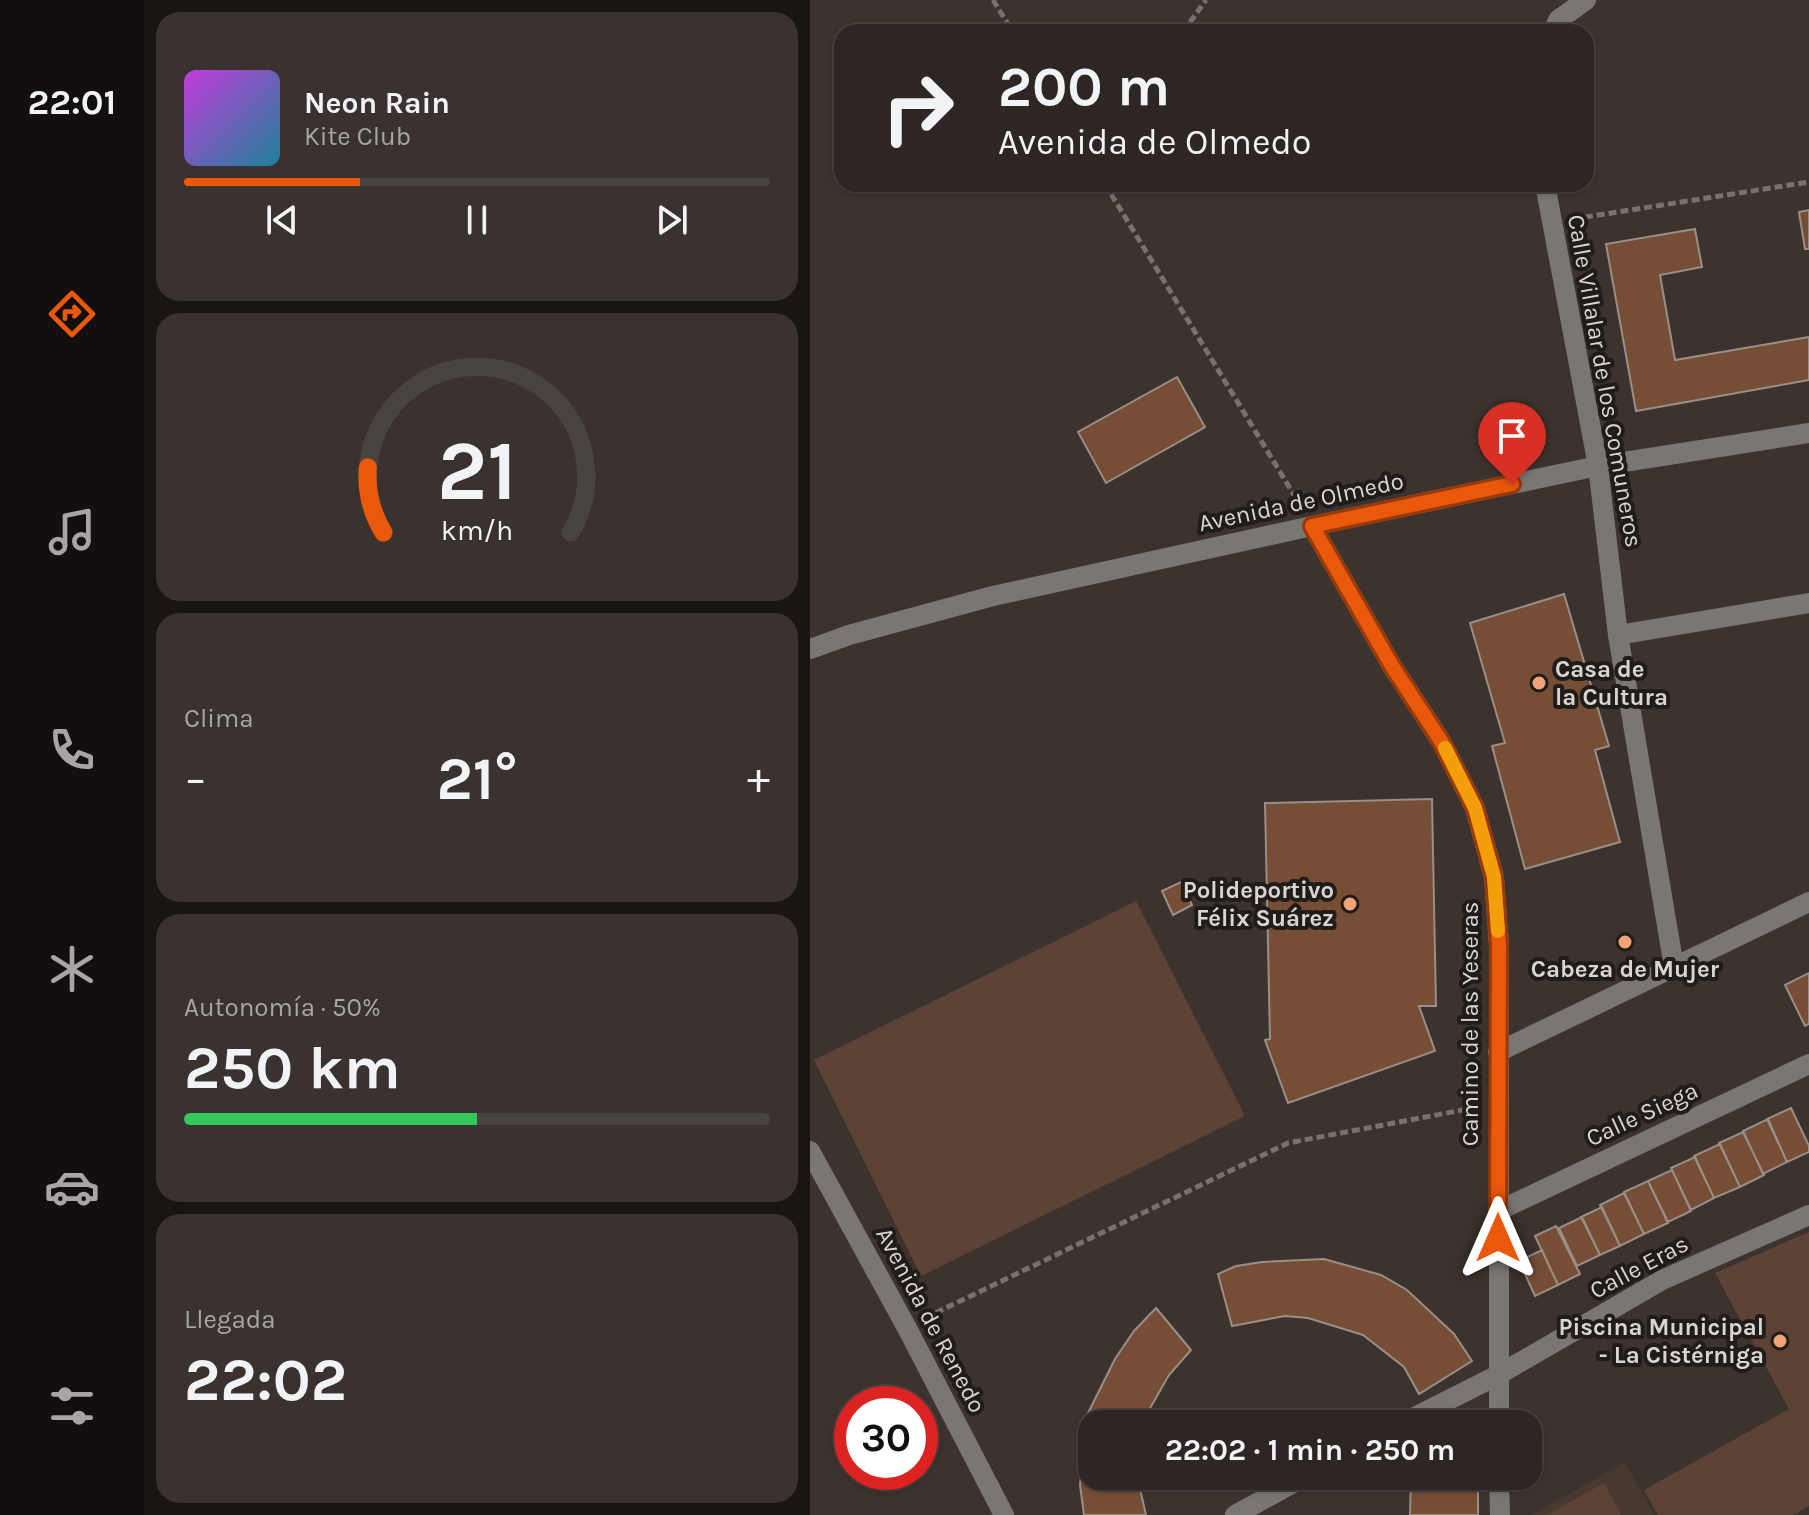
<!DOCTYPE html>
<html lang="es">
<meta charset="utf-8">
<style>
body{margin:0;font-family:Karla,sans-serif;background:#39322f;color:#f1f3f6;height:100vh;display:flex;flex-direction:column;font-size:30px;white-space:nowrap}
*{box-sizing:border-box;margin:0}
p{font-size:26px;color:#a7a5a5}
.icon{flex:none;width:44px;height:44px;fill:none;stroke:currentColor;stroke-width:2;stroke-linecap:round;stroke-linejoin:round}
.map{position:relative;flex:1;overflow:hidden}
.details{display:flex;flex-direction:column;gap:12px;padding:12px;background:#191513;width:666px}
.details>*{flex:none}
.top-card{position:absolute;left:24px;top:24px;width:760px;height:168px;border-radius:24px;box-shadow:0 2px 6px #0004,0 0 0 2px #484340;background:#2d2622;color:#f1f3f6;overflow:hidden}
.speed{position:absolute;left:24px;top:1386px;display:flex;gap:16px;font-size:40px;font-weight:700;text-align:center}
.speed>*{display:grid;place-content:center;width:104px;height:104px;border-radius:50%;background:#2d2622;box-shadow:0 2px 6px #0004,0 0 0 2px #484340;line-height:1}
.speed .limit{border:12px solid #d22;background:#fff;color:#111}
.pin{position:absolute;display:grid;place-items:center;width:68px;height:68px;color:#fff;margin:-82px -34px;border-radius:50% 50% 50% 0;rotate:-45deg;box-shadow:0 0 8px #0007}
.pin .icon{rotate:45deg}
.me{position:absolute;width:88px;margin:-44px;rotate:0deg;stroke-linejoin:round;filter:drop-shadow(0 0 6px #0008)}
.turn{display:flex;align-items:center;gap:28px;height:168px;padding:0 32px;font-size:36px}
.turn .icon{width:104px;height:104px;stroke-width:2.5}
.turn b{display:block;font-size:56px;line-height:68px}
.big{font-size:60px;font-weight:700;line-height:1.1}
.details .card{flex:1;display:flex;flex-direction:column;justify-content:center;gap:12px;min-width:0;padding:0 28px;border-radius:24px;background:#39322f}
.details .dial{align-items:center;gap:0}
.dial svg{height:208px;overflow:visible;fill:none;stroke:#484340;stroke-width:7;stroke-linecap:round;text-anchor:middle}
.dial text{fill:#f1f3f6;stroke:none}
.song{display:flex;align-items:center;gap:24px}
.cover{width:96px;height:96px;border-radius:12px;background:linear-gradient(135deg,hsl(290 70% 55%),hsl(190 70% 35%))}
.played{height:8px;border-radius:4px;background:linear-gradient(90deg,#ea580c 30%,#484340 30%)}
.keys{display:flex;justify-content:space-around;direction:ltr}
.heat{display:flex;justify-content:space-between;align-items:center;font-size:44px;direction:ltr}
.charge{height:12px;border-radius:6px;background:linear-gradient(90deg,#34c759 50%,#484340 0)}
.trip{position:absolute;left:268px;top:1410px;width:464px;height:80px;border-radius:24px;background:#2d2622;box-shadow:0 2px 6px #0004,0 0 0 2px #484340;font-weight:700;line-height:80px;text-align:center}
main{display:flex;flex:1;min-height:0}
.tabs{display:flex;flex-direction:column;width:144px;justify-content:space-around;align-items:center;background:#120f0e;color:#a7a5a5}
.tabs .icon{width:56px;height:56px}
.tabs .on{color:#ea580c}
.tabs b{font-size:36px;color:#f1f3f6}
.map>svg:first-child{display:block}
.built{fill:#483930}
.green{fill:#5d4335}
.building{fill:#764e36;stroke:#998e88;stroke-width:2}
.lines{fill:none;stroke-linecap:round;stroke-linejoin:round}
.path{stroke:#79716d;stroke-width:5;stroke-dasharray:8 4;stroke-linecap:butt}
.minor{stroke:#7a7673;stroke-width:20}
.route-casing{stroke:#983908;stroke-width:20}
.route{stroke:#ea580c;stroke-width:14}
.slow{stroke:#f59e0b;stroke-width:14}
.poi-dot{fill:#efa377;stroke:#201c19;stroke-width:3}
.labels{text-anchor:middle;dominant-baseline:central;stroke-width:8;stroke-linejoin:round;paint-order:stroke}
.street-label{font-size:24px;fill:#dbd5d2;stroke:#201c19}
.poi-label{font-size:24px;font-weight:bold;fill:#dbd5d2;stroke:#201c19;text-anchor:end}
</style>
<main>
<nav class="tabs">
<b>22:01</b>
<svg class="icon on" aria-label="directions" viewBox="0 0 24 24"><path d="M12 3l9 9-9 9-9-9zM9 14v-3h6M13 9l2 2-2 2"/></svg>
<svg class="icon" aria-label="music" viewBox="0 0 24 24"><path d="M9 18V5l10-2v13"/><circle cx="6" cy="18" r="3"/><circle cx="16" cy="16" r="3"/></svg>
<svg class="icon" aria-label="phone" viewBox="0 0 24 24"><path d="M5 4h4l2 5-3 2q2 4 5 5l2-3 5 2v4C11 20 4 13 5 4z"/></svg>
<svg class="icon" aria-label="climate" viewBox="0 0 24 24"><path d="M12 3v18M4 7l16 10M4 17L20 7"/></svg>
<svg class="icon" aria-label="car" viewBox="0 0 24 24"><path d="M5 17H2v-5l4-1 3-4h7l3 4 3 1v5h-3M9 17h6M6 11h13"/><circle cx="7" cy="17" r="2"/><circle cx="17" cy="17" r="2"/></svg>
<svg class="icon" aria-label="filters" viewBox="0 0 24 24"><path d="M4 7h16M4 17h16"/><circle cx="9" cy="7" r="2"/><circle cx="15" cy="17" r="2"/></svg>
</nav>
<section class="details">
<div class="card">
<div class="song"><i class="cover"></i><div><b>Neon Rain</b><p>Kite Club</p></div></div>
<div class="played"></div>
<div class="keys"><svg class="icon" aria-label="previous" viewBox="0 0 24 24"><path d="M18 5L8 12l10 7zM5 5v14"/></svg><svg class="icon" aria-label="pause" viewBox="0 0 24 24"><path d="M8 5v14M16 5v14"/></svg><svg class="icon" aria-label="next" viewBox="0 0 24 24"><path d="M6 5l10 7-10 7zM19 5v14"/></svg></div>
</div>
<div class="card dial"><svg viewBox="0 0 100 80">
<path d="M14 69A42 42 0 1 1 86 69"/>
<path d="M14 69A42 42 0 0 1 8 44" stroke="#ea580c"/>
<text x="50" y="56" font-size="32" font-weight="700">21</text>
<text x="50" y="72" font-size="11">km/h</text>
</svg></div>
<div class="card"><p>Clima</p>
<div class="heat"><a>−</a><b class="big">21°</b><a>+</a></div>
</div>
<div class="card"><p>Autonomía · 50%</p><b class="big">250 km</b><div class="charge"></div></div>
<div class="card"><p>Llegada</p><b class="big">22:02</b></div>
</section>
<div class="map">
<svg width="999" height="1515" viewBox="0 0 999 1515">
<rect width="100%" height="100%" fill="#3c332e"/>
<path class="built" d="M815,1462L844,1515H721Z"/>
<path class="green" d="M326,901L435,1116L111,1276L4,1060Z
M999,1232V1506L983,1515H848L834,1490L979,1409L905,1273Z
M794,1483L811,1515H737Z"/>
<path class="building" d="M999,210V249H995L989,212Z
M885,229L892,267L850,275L865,360L999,337V380L826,411L796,244Z
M367,377L395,427L296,483L268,432Z
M754,594L799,746L785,750L810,842L715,869L682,746L695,743L660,623Z
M622,799L626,1006H609L625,1051L478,1103L455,1040L460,1039L455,803Z
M371,882L382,905L363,915L352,891Z
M999,973V1024L995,1026L975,985Z
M981,1108L999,1146V1152L977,1162L957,1119Z
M958,1119L977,1162L953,1174L933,1131Z
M933,1132L954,1175L930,1187L909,1143Z
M910,1144L930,1187L904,1198L884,1156Z
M885,1157L904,1198L881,1210L861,1168Z
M862,1170L881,1211L858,1222L838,1181Z
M838,1181L858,1223L834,1234L814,1192Z
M814,1193L834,1234L810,1246L790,1205Z
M792,1207L810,1246L790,1255L771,1217Z
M772,1217L790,1255L767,1266L749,1228Z
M746,1226L770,1274L748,1285L725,1236Z
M732,1250L748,1285L725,1296L709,1261Z
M514,1259L571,1275L597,1290L644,1334L662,1361L609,1394L594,1367L553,1335L498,1318L475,1316L422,1326L408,1274L426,1266L452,1262Z
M346,1308L381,1350L359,1375L331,1424H282V1476H327L336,1515H274L270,1485L276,1417L305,1359L324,1331Z
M601,1476H668V1515H600Z"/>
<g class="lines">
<path class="path" d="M183,0L203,32
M373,32L396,0
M295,184L492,508
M763,219L999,182
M115,1318L478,1143L658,1109L670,1111"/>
<path class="minor" d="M743,32L748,20L776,0
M735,184L788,466L808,635L864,967
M502,526L582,666L631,741L665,808L684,877L689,945V1424
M808,635L999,603
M0,649L39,635L183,596L502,526L788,466L999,433
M688,1052L999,902
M0,1151L97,1328L194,1515
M688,1211L999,1064
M591,1424L688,1375L852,1280L999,1215
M689,1476L690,1515
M425,1515L496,1476"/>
</g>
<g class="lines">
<g class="route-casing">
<path id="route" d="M688,1238L689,945L684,877L665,808L631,741L582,666L502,526L702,484"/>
</g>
<use href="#route" class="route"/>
<path class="slow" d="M635,748L665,808L684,877L688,931"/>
</g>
<g class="poi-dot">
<circle cx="729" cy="683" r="8"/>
<circle cx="540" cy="904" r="8"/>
<circle cx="815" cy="942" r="8"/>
<circle cx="970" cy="1341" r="8"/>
</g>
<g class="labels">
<g class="street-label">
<text transform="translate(795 381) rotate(80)">Calle Villalar de los Comuneros</text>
<text transform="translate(491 502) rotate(-12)">Avenida de Olmedo</text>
<text transform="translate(660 1024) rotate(-90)">Camino de las Yeseras</text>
<text transform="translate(832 1114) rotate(-25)">Calle Siega</text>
<text transform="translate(829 1267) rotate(-28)">Calle Eras</text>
<text transform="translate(121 1320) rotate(62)">Avenida de Renedo</text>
</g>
<g class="poi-label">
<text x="745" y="669" text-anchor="start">Casa de<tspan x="745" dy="28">la Cultura</tspan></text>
<text x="524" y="890">Polideportivo<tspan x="524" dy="28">Félix Suárez</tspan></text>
<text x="815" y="969" text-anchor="middle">Cabeza de Mujer</text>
<text x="954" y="1327">Piscina Municipal<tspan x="954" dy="28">- La Cistérniga</tspan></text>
</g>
</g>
</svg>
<div class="speed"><div class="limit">30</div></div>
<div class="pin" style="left:702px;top:484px;background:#d93025"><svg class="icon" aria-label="arrive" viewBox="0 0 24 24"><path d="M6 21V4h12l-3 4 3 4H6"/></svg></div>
<svg class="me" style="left:688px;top:1238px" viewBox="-20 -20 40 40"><path d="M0-17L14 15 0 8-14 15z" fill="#ea580c" stroke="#fff" stroke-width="4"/></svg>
<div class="trip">22:02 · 1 min · 250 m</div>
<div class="top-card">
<div class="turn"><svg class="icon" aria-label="right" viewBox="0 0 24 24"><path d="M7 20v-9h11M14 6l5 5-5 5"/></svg><div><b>200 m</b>Avenida de Olmedo</div></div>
</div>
</div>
</main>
